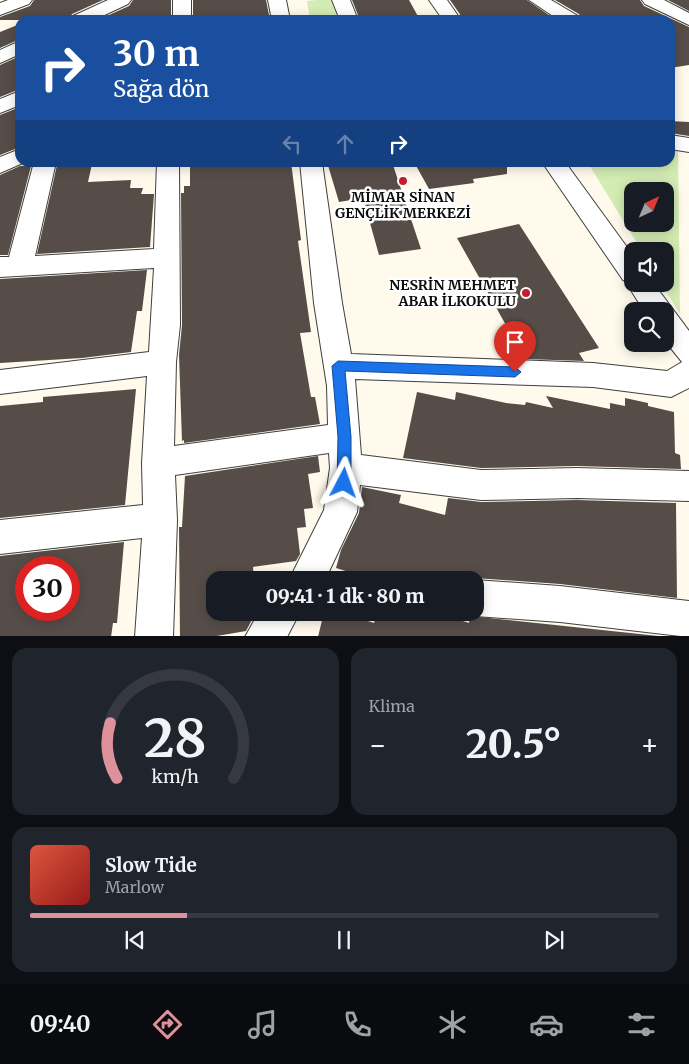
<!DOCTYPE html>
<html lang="tr">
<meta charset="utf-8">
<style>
body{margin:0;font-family:Merriweather,serif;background:#20242c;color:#f1f3f6;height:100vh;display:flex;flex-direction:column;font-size:19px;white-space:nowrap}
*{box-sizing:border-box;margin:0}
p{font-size:16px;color:#9ea1a6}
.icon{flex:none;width:28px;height:28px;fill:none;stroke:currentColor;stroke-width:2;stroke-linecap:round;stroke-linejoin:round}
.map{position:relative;height:636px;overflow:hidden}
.drawer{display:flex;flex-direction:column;gap:12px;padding:12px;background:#0d0f14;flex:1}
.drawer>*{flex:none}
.hud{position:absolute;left:15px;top:15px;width:660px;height:152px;border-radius:15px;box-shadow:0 2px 12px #0003;background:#1a4fa0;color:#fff;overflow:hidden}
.needle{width:32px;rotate:44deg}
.fabs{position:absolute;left:624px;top:182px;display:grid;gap:10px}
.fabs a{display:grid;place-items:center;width:50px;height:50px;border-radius:10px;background:#171b24;box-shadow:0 2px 12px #0003;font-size:25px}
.speed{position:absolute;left:15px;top:556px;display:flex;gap:10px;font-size:25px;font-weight:700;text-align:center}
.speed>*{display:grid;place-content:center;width:65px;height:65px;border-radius:50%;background:#171b24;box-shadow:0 2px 12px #0003;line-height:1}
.speed .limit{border:8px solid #d22;background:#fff;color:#111}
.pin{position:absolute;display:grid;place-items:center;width:42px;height:42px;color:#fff;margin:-51px -21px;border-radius:50% 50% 50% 0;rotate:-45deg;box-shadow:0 0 5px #0007}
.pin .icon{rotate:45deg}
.me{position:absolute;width:55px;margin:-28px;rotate:4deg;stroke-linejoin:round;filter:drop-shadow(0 0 4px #0008)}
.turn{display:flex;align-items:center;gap:18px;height:105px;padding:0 15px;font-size:22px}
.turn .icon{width:65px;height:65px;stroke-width:2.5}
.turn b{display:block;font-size:35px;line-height:42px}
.lanes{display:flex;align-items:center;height:48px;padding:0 15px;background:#0003;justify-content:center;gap:25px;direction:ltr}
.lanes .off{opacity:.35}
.big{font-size:38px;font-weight:800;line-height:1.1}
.drawer .widget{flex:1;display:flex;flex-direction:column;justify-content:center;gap:8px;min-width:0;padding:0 18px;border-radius:15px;background:#20242c}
.drawer .dial{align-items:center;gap:0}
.dial svg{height:130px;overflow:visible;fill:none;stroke:#363941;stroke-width:7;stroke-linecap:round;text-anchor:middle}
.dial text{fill:#f1f3f6;stroke:none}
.song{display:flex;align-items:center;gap:15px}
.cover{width:60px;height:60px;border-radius:8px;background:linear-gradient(135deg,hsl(10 70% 55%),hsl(0 70% 35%))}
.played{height:5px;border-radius:2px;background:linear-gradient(90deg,#dd929b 25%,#363941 25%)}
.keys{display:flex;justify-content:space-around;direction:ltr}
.heat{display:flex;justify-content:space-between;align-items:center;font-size:28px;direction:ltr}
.drawer .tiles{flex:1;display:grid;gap:12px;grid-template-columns:1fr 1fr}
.widget:last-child{grid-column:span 2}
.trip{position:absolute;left:206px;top:571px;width:278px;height:50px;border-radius:15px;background:#171b24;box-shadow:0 2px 12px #0003;font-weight:800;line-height:50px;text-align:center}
.tab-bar{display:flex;height:80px;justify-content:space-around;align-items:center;background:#090b0e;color:#9ea1a6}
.tab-bar .icon{width:35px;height:35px}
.tab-bar .selected{color:#dd929b}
.tab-bar b{font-size:22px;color:#f1f3f6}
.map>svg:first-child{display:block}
.green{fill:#d3ecb3;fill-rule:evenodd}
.building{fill:#564d48;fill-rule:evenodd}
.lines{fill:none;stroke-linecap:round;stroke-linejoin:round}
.minor-casing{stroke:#3f3f3f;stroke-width:2}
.minor{fill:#fff;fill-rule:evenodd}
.route{fill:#1a73e8;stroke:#114b97}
.poi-dot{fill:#c41c2b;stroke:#fff;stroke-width:2}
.labels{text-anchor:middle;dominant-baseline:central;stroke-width:5;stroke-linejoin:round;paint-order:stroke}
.poi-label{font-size:14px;font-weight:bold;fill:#0c0c0c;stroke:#fff}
</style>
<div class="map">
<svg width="689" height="637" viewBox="0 0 689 637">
<rect width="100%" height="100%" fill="#fffaec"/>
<path class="green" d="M317,0H338L346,20H310L307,1Z
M670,147L678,148L680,314L662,284H665V251H642L588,163L670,162ZM632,191H665V224H632Z"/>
<path class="building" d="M34,0H103L72,14L68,20H0V17L30,6Z
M133,0H171V20H98L129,6Z
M193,0H266L270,20H193Z
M352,0H409L420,20H360Z
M450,0H527L556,20H464Z
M555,0H640L644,6L689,27V65L670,68V20H583L579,14Z
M668,0H689V11Z
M20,24V39L0,48V32Z
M20,56V89L0,97V65Z
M20,107V147L0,155V115Z
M670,121L689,122V136L670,133Z
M190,162H291L301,240L298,241L311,332L300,333L311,397H315L320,424L184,443V440L182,441L179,355L182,325L181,193H184V186H190Z
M327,162H392L421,249L379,255L363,198L339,202Z
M414,162H507V174L473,179L474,183L429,189Z
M92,164L88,182L131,180L130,188H143L141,194H154L150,247L37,254L57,165Z
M31,166L8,255H0V175L20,166Z
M519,224L599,348L579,353L584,361L525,359L457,238Z
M147,270L142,311H137L131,352L82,358L0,363V279Z
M136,389L125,505L0,518V406L43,402V397Z
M417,392L455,400L456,392L506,403L525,405L526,402L553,408L546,396L610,409V403L625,406V398L648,403V406L674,412L675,453L680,455L681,469L577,466L481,468L403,458Z
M318,456L320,472L308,474L313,508L304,509L306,527L297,528L300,554L296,561L253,567L254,580H215V612H256L246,631L211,637H180L179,527H182L185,476Z
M362,487L401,495L399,503L445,515L448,498L481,502L577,500L676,503L677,598L560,584L475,578L465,580L431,571L429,580H349L352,573L336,568L341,550L359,513Z
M124,542L117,623H113L111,637H0V556ZM26,568H69V610H26Z
M324,612H340L374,623L377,612H435L469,623L470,616L668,637H318Z"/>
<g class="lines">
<g class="minor-casing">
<path id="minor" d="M8,0H32L29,4L0,15V3Z
M108,0H131L128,4L94,20H70L73,16Z
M173,0H191V20H173Z
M268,0H286L290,20H272Z
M332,0H350L358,20H340Z
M429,0H447L461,20H443Z
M529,0H551L578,16L581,20H559Z
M642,0H664L689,13V25L645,4Z
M20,41V54L0,63V50Z
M20,91V105L0,113V99Z
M670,135L689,138V152L670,149Z
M20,149V162H25L0,173V157Z
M34,162H56L35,256L154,249L157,162H179L180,325L176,362L174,446L328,425L327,386L314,303L300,162H322L342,303L351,354L593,363L667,371L682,362L665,341V311H644L627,284L628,282L623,280L542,162H565L632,254V284H654L689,331V388L671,397L593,387L355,379L361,455L481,470L577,468L689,471V501L577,498L481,500L360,485L357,512L325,580H289L324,510L330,468L329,453L175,475L177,520L173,637H135L142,538L0,554V520L143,505L142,463L147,376L0,394V370L149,352L154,268L0,277V257H9Z
M475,580L560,586L689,601V637L560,622L475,616L466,612H475Z
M259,612H300L287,637H245Z"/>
</g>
<use href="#minor" class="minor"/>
</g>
<path class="route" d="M338,361L515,367L521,372L515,377L345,371L351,437V483L349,487L344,489L339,487L337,483L338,437L332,366Z"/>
<g class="poi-dot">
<circle cx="403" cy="181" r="5"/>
<circle cx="526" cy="293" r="5"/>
</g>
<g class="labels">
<g class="poi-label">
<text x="403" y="197">MİMAR SİNAN<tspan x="403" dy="16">GENÇLİK MERKEZİ</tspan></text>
<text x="516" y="285" text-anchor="end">NESRİN MEHMET<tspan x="516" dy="16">ABAR İLKOKULU</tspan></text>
</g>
</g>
</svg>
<div class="fabs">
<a><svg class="needle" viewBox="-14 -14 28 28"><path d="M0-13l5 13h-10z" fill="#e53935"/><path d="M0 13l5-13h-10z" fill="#9ea1a6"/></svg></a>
<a><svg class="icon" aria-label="sound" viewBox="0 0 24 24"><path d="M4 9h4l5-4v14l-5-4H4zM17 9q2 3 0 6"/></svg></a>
<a><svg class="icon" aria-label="search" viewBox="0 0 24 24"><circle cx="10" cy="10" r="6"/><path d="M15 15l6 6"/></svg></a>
</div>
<div class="speed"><div class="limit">30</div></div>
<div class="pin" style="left:515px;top:372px;background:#d93025"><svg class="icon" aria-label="arrive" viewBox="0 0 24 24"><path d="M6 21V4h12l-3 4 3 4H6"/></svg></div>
<svg class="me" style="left:344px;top:483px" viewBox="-20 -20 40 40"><path d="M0-17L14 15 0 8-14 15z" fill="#1a73e8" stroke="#fff" stroke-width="4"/></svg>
<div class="trip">09:41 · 1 dk · 80 m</div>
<div class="hud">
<div class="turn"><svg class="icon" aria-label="right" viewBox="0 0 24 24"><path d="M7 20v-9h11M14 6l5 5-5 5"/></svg><div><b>30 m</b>Sağa dön</div></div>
<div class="lanes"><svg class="icon off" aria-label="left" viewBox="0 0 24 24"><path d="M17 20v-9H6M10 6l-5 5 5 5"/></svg><svg class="icon off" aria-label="ahead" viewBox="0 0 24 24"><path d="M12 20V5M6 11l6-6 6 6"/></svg><svg class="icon" aria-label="right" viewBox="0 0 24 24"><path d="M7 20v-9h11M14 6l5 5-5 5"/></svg></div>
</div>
</div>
<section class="drawer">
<div class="tiles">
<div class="widget dial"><svg viewBox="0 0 100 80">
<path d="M14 69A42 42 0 1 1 86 69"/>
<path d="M14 69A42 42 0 0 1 10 35" stroke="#dd929b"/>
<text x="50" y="56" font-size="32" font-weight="700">28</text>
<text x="50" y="72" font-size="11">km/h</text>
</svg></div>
<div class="widget"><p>Klima</p>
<div class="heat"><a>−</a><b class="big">20.5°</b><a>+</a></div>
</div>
<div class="widget">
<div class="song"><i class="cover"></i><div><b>Slow Tide</b><p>Marlow</p></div></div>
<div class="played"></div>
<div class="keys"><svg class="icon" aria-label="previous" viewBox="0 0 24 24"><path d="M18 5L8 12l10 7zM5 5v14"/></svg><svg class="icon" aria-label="pause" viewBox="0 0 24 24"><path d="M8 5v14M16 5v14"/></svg><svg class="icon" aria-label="next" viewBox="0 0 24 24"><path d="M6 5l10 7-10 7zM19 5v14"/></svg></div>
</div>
</div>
</section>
<nav class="tab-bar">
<b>09:40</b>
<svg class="icon selected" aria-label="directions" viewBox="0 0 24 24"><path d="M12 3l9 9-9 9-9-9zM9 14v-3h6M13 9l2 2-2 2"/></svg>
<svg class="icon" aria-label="music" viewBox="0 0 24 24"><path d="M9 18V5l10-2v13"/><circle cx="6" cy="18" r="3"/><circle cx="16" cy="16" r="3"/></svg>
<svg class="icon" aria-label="phone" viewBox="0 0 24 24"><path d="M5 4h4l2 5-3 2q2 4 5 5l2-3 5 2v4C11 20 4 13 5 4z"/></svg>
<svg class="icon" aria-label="climate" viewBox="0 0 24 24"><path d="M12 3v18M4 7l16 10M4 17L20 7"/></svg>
<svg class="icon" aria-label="car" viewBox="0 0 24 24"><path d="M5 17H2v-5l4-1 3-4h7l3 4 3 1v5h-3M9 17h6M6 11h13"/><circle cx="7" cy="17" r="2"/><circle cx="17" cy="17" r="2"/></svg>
<svg class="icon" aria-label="filters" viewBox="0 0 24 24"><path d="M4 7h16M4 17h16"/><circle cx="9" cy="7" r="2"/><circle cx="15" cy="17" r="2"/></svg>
</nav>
